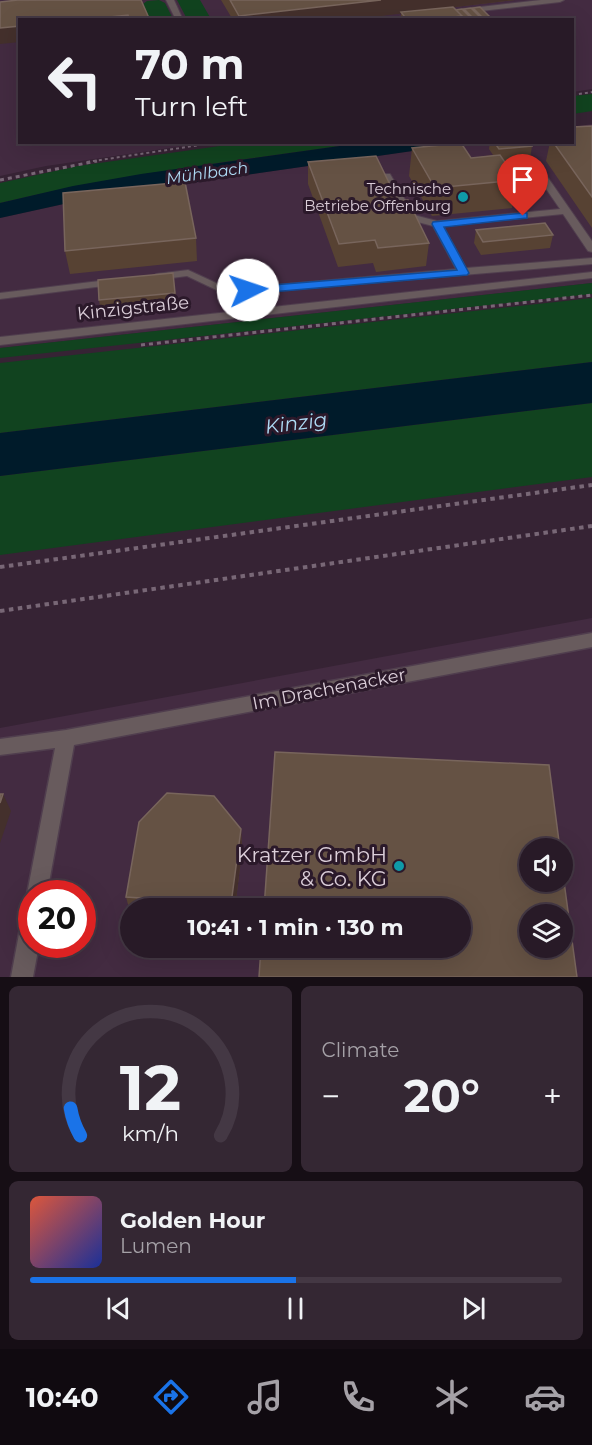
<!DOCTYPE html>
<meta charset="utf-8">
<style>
body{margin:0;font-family:Montserrat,sans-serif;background:#342733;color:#f1f3f6;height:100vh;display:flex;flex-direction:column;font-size:22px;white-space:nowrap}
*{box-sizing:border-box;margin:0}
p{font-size:20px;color:#a5a1a7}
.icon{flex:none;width:33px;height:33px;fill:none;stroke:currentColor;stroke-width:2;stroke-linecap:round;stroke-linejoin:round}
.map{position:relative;height:977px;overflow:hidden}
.drawer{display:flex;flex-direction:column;gap:9px;padding:9px;background:#160e15;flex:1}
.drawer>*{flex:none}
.top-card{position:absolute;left:18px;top:18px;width:556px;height:126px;border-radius:0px;box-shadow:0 6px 24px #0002,0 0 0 2px #443844;background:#281a27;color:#f1f3f6;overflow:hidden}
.tools{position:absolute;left:519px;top:838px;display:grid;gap:12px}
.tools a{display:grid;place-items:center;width:54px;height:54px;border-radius:50%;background:#281a27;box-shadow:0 6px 24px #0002,0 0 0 2px #443844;font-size:30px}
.speed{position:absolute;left:18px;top:880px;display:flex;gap:12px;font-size:30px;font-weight:700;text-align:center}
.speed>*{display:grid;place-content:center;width:78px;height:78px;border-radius:50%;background:#281a27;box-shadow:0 6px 24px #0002,0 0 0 2px #443844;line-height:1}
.speed .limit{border:9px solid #d22;background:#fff;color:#111}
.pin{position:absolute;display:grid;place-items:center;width:51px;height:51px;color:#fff;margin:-62px -26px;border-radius:50% 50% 50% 0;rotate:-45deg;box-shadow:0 0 6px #0007}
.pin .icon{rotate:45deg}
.me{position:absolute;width:66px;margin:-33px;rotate:86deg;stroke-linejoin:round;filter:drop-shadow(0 0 4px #0008)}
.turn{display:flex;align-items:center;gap:21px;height:126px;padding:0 18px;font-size:27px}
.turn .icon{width:78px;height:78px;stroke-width:2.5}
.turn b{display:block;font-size:42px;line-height:51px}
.big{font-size:45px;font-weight:700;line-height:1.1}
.drawer .tile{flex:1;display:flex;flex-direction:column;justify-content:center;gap:9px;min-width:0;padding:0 21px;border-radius:9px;background:#342733}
.drawer .dial{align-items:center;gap:0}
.dial svg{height:156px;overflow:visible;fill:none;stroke:#443844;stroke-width:7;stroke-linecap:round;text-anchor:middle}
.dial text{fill:#f1f3f6;stroke:none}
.song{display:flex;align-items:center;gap:18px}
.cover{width:72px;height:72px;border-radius:9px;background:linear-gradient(135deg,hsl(10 70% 55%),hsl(230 70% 35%))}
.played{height:6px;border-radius:3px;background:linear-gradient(90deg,#1a73e8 50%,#443844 50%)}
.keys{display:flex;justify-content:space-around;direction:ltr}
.heat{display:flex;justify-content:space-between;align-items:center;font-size:33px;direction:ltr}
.drawer .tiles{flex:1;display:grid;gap:9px;grid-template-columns:1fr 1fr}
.tile:last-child{grid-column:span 2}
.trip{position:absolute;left:120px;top:898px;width:351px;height:60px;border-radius:30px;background:#281a27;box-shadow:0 6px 24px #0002,0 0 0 2px #443844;font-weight:700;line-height:60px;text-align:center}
.menu{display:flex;height:96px;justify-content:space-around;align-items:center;background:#100a10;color:#a5a1a7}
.menu .icon{width:42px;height:42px}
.menu .selected{color:#1a73e8}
.menu b{font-size:27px;color:#f1f3f6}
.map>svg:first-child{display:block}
.built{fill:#432b41;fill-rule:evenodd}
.green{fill:#11431f}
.water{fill:#001b2a}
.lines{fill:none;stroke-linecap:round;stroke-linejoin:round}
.service-casing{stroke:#503e4e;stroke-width:2}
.minor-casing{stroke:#503e4e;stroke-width:3}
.path-far2{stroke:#786776;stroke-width:2;stroke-dasharray:3 3;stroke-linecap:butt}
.path-far1{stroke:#786776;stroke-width:3;stroke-dasharray:4 4;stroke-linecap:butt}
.path{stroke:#786776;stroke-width:4;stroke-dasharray:4.5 4.5;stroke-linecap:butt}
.service{fill:#685b5d;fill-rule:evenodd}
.minor{fill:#685b5d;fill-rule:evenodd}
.wall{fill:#574233}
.shaded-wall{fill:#44302c}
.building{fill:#655244;stroke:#78655c;stroke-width:1.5;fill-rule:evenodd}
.route{fill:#1a73e8;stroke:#114b97;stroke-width:1.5}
.culture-dot{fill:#0f9aa8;stroke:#2b192a;stroke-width:2}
.labels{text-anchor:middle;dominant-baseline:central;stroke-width:6;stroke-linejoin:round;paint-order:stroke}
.far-poi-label{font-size:15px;fill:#dbced9;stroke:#2b192a;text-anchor:end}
.far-water-label{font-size:16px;font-style:italic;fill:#aedbf5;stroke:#2b192a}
.street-label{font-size:18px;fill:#dbced9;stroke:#2b192a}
.water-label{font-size:20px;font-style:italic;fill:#aedbf5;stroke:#2b192a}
.near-poi-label{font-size:21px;fill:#dbced9;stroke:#2b192a;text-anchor:end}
</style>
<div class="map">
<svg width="592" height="977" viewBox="0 0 592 977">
<rect width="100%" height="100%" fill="#362334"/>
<path class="built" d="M0,0H592V89L573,92V20H20V142L205,143L46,166L0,176Z
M592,124V283L0,348V218L100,196L468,143L573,142V127Z
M592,618V977H0V728ZM530,849H562V882H530ZM32,894H82V945H32ZM130,909H460V948H130ZM530,915H562V948H530Z"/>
<path class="green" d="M159,0L165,3L173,19H149L143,4L147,1Z
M177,0H200L211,19H187Z
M592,94V111L573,114V96Z
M241,143H361C240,160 119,175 0,203V183L78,166Z
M592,283V294L0,358V348Z
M592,298V362L0,433V363Z
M592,403V477L0,555V476Z"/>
<path class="water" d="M361,143H468L100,196L0,218V203L73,186L141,174Z
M592,362V403L0,476V433Z"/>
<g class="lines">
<g class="service-casing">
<path id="service" d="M166,0H174L183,20H176Z
M541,0H564L560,2L454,14L450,12L454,10Z
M417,14H420V18L380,20Z
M534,161L537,162L592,241V252L588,251L563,214L443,226L466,268L592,258V264L227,295L187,276L156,280L151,277L156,274L188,270L229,289L456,269L433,226L406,219L382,176L384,174H390L414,215L437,221L560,209L529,164Z
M592,272V278L0,345V337Z
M116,279L121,282L120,284L0,299V293Z"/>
</g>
<g class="minor-casing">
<path id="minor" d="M592,633V647L74,745L47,894H32V902L30,901L27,894L55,748L0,755V739L66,730Z
M32,913V945H39L33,977H11L21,923L25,916Z"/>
</g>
<path class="path-far2" d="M573,95L592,92
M87,162L220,142"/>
<path class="path-far1" d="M0,180L97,161
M141,345L592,295"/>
<path class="path" d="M0,567L592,485
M0,611L592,526"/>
<use href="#service" class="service"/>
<use href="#minor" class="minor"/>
</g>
<path class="wall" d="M221,0H515L454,7L456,10L464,11V9L473,10V8L493,20H401V13L348,20H233Z
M592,126V228L546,161L550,142H573Z
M490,142H530L532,146L530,159L504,161L517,180L512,208L432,216L409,176L412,148L471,158L493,155L489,149Z
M308,162L398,201L429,243L426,266L376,272L373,263L338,267L308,184Z
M476,230L553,235L550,248L481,255L474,243Z
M196,238L197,261L70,274L65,251Z
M173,273L177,306L101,313L99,300Z
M241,829L242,850L235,909H130V912L126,897Z"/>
<path class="shaded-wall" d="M381,0H515L348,20H239V16Z
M128,15V20H81Z
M462,16V20H427Z
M20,26V42L0,44V28Z
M3,794L11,811L0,843V803Z
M241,829L242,850L235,909H231V904Z"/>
<path class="building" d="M18,0H141L149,18L130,20L128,15L81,20H20V26L0,28V2Z
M230,0H381L239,16Z
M453,7L462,16L427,20H407L401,12Z
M480,7L493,20H485L473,8Z
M471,8L483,20H475L464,9Z
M462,9L473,20H466L456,10Z
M592,126V197L553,142H573V127Z
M494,142H530L532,146L499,149Z
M461,143L471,158L500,155L517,180L435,188L412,148Z
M376,156L398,201L408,200L429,243L378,248L375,240L339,244L308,162Z
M185,182L196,238L65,251L63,193Z
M545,223L553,235L483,242L476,230Z
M173,273L175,293L99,300L98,280Z
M275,752L549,765L560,849H530V882H562V867L577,977H259L261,948H460V909H264ZM530,915H562V948H530Z
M167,793L214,796L241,829L231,904L126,897L139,822Z
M0,794H3L0,803Z"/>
<path class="route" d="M523,213H527V218L444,227L469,273L467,275L248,294L243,290L248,287L457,270L432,224L433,222Z"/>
<g class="culture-dot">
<circle cx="463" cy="197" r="6"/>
<circle cx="399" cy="866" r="6"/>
</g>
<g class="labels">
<g class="far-poi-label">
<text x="451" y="188">Technische<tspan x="451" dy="17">Betriebe Offenburg</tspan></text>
</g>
<g class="far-water-label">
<text transform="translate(207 173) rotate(-8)">Mühlbach</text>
</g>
<g class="street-label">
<text transform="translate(133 308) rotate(-6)">Kinzigstraße</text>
<text transform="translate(329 689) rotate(-11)">Im Drachenacker</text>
</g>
<g class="water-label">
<text transform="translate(296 423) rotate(-7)">Kinzig</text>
</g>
<g class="near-poi-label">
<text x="387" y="854">Kratzer GmbH<tspan x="387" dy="24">&amp; Co. KG</tspan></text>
</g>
</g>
</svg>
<div class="tools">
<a><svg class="icon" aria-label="sound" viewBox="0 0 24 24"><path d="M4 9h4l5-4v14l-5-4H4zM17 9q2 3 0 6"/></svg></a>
<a><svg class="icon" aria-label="layers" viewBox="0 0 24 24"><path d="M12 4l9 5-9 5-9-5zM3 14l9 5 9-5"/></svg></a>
</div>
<div class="speed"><div class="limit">20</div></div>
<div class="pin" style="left:523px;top:216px;background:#d93025"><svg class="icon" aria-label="arrive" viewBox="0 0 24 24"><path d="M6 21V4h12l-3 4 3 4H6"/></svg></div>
<svg class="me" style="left:248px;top:290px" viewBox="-20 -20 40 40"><circle r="19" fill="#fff"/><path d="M0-13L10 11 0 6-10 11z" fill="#1a73e8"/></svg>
<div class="trip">10:41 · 1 min · 130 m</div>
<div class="top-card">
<div class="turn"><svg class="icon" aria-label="left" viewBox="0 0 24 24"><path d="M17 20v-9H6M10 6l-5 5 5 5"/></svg><div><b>70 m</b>Turn left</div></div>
</div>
</div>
<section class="drawer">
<div class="tiles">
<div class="tile dial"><svg viewBox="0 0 100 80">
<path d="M14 69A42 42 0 1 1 86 69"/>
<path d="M14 69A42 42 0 0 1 9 55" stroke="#1a73e8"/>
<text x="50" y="56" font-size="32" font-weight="700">12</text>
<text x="50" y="72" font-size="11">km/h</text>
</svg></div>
<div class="tile"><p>Climate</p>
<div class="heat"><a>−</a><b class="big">20°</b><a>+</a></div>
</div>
<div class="tile">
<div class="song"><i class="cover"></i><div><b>Golden Hour</b><p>Lumen</p></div></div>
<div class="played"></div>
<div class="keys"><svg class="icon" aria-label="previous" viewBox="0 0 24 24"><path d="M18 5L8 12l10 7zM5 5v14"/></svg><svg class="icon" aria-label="pause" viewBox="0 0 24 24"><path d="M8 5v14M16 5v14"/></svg><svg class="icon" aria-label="next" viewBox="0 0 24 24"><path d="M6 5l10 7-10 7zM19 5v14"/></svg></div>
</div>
</div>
</section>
<nav class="menu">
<b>10:40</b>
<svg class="icon selected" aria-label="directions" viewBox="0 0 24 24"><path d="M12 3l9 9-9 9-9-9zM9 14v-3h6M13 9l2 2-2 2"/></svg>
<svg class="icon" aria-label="music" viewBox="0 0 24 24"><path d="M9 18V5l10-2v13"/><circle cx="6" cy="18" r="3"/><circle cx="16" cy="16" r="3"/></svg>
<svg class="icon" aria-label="phone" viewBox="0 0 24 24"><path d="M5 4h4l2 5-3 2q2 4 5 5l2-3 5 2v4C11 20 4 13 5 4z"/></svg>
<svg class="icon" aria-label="climate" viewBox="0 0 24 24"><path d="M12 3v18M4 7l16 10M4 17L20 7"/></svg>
<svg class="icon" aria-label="car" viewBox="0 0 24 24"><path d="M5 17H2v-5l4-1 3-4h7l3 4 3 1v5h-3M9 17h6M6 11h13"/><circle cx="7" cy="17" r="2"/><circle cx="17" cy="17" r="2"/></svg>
</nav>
